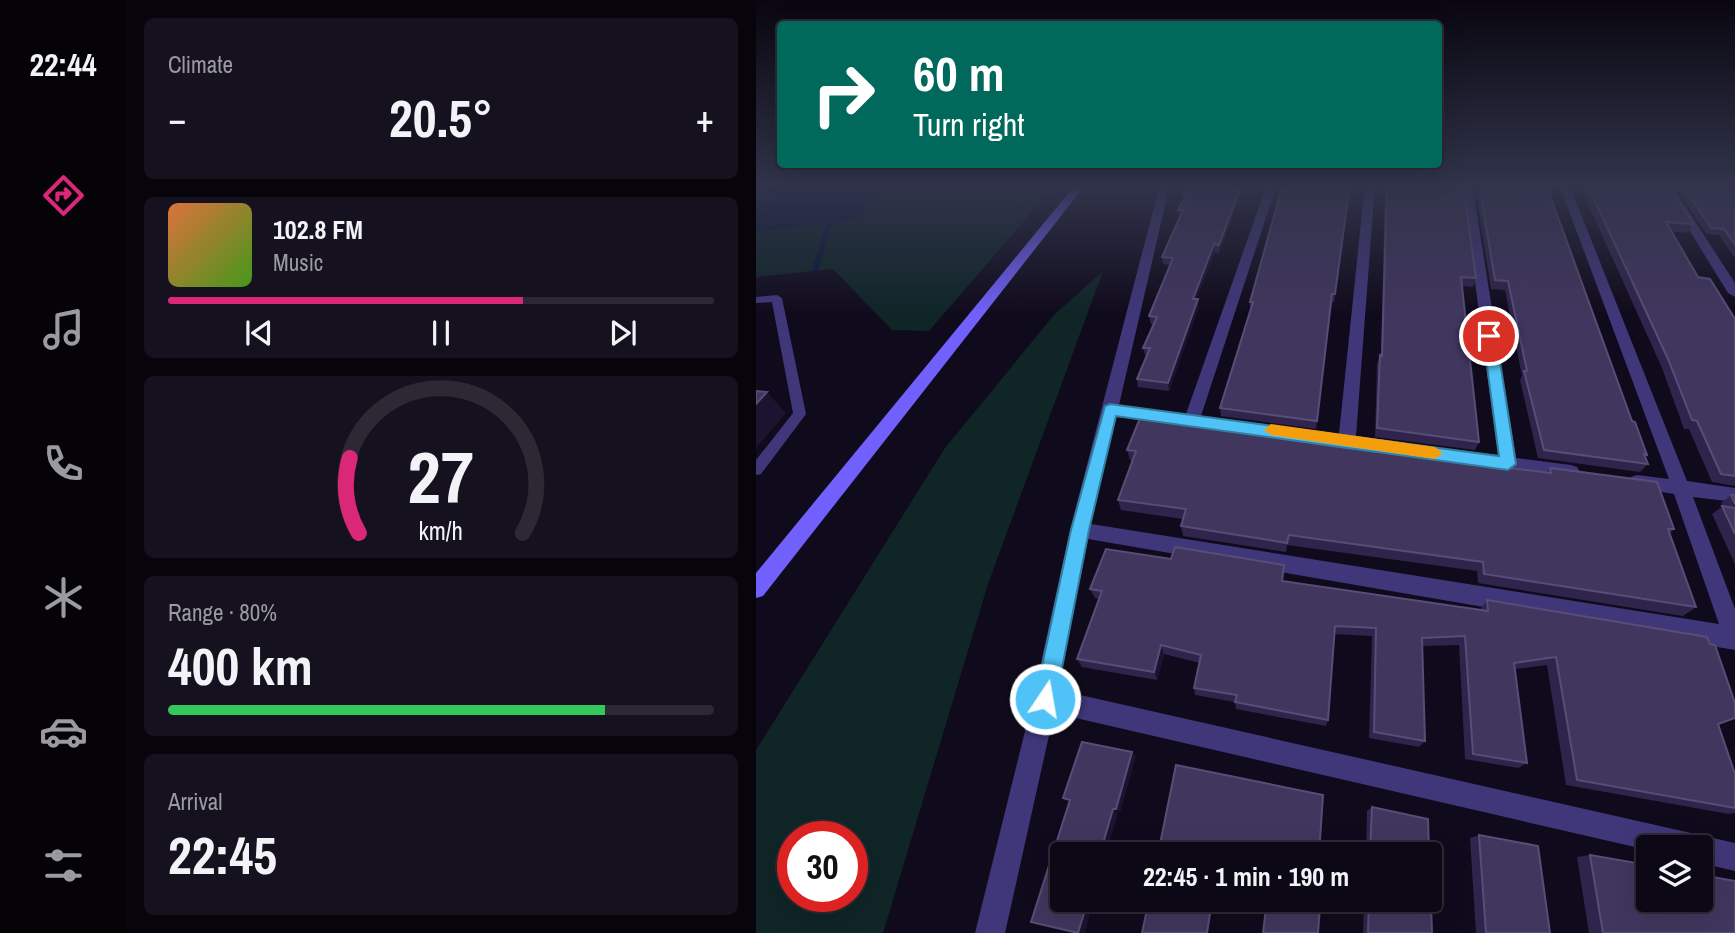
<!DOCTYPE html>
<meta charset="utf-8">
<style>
body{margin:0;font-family:"Archivo Narrow",sans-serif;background:#15111e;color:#f1f3f6;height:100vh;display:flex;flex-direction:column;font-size:26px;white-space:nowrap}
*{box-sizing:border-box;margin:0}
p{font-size:23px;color:#9a9aa0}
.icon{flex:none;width:38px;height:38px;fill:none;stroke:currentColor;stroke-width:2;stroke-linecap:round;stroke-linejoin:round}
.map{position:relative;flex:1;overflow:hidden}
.sheet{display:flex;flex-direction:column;gap:18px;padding:18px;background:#07040c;width:630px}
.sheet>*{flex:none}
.top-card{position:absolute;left:21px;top:21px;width:665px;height:147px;border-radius:7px;box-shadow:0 7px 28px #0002,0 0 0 2px #2c2934;background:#00695c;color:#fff;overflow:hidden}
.buttons{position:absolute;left:880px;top:835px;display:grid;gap:14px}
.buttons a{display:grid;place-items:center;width:77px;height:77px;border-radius:7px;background:#0c0815;box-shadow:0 7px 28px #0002,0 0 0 2px #2c2934;font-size:35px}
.speed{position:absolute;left:21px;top:821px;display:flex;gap:14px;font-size:35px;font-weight:700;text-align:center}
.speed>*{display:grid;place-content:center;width:91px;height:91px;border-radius:50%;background:#0c0815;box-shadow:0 7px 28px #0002,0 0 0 2px #2c2934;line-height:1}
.speed .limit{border:10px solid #d22;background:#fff;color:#111}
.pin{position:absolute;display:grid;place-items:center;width:60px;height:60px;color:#fff;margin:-30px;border:4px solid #fff;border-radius:50%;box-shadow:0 2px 7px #0007}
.me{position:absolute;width:77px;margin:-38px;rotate:12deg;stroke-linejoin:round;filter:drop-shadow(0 0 5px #0008)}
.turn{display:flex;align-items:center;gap:24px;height:147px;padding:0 21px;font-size:32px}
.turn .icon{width:91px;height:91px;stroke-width:2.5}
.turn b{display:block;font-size:49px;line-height:60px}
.big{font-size:52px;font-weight:700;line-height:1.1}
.sheet .card{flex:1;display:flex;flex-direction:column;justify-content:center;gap:10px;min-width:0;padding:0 24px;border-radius:10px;background:#15111e}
.sheet .dial{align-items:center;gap:0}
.dial svg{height:182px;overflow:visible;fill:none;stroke:#2c2934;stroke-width:7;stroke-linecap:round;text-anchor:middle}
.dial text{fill:#f1f3f6;stroke:none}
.song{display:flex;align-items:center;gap:21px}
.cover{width:84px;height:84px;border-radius:10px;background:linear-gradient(135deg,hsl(20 70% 55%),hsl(100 70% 35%))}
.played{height:7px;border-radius:4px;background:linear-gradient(90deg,#db2777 65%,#2c2934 65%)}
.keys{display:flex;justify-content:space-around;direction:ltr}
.heat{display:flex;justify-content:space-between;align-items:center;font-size:38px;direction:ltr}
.charge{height:10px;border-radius:5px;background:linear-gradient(90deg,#34c759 80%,#2c2934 0)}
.trip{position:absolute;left:294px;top:842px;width:392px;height:70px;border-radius:7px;background:#0c0815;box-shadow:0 7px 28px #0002,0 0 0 2px #2c2934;font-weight:700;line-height:70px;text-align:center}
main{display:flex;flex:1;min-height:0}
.tab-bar{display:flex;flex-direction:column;width:126px;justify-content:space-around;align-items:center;background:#050308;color:#9a9aa0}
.tab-bar .icon{width:49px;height:49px}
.tab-bar .active{color:#db2777}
.tab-bar b{font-size:32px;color:#f1f3f6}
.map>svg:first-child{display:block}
.green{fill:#0f2526;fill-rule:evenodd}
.water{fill:#091637}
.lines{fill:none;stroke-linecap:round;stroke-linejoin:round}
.stream{fill:#091637;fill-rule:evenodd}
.lane{fill:#40377a;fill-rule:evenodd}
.street{fill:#40377a;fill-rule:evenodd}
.secondary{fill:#7260fc;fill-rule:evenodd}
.wall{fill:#2f244b}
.shaded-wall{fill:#1b1330}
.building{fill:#41365e;stroke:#584d77;stroke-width:2}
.route{fill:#4fc3f7;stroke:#337fa1;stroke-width:2}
.slow{fill:#f59e0b}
</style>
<main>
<nav class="tab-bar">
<b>22:44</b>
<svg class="icon active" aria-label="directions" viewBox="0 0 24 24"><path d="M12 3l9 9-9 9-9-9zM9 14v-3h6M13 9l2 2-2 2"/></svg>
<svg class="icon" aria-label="music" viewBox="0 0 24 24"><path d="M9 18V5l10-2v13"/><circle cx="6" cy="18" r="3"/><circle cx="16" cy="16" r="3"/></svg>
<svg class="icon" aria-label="phone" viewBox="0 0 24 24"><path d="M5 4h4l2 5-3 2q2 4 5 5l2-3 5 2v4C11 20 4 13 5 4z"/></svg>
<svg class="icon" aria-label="climate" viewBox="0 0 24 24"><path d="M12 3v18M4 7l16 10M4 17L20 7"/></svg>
<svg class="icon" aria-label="car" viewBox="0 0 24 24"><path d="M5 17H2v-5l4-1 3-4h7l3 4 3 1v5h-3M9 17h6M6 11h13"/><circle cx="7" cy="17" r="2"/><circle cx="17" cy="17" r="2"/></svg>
<svg class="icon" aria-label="filters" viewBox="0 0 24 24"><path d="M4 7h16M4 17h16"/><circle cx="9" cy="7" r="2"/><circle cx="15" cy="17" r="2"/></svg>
</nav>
<section class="sheet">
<div class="card"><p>Climate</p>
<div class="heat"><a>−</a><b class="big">20.5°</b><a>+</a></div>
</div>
<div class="card">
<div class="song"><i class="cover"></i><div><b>102.8 FM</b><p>Music</p></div></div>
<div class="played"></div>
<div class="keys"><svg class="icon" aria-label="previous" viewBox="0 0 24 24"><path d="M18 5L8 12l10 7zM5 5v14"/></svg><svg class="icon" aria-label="pause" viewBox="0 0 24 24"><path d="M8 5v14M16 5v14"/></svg><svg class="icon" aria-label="next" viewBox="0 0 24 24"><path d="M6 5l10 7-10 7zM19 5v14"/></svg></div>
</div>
<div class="card dial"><svg viewBox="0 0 100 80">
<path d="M14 69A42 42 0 1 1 86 69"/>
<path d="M14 69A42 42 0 0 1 10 36" stroke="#db2777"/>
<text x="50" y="56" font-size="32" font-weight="700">27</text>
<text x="50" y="72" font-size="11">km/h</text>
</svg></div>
<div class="card"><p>Range · 80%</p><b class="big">400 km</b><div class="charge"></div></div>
<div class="card"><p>Arrival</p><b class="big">22:45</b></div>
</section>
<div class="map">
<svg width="979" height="933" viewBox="0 0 979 933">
<rect width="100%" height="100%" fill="#100b1c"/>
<path class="green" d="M0,184H300L173,331L136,330L77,269L0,277Z
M347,271L232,584L127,933H0V750L189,448L298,315ZM96,836V896H37V836Z"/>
<path class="water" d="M0,184H112L118,198L101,219L0,232Z"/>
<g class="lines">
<path class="stream" d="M77,209L80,211L62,271L57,272L56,271L74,211Z"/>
<path class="lane" d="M21,295L26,298L50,414L5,474L0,475V460L37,413L16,302L0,303V297Z"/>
<path class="street" d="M404,184H414L363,405L430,414L511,184H521L445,416L583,434L609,184H619L600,436L645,442L651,443L654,448L651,453L645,454L360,417L335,524L963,624L918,494L875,487L872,482L875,477L881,475L913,479L803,184H813L931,481L979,488V502L937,497L979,609V650L332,539L302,690L979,843V871L945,863V847H892V850L298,713L249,933H219L277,699L314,530Z
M706,184H716L760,458L815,465L821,467L824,472L821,477L815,479L704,464L698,462L695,457L698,452L704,450L742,455Z
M905,184L979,190V196L920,192L979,283V297L972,293Z"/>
<path class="secondary" d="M320,184H330L7,596L0,598V573Z"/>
</g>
<path class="wall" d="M430,184H489L463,253L459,252L440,299L443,307L413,391L382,387L381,379L391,356L389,355L387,348L398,325L395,324L393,316L414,265L407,264L406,257L424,217L422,210L427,200L426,192Z
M594,184L578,302H575L560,429L465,416L464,408L494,310V302Z
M629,184H707L720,278L717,287L706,286L723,442L719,450L619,437L621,364L624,355L625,356Z
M719,184H790L876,421L891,455L889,457L892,464L884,472L782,458L764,380L766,376L749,290L735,289Z
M823,184H894L937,224L932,233L915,231L942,277L979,319V486L956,482L933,429H928L906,368Z
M948,184H979V188L948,185Z
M929,189L979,192V258L963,235L950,234L925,195Z
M559,444L619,452L622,445L727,465L791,472L794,468L918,529L914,534L940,607L927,616L722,583L721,571L531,545L530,552L427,536L425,526L427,519L365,510L362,500L377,461L374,460L371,450Z
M975,495H979V564L956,514L967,506L965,503Z
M526,581L724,610L731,600L963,725L979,774V813L973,814L810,785L791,665L759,669L771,763L762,768L709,759L703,645L666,646L669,741L663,747L613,738L616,636L578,634L572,720L570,726L480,709L479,702L439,695L438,688L444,663L408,654L401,680L326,667L321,659L343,599L339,598L334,589Z
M616,807L673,854H610L611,811Z
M723,835L794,933H720L714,838Z
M834,855L979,933H833L821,857Z
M608,900H674L676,933H607Z"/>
<path class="shaded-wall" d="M486,184H489L463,253V245Z
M458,244L459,252L437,307V299Z
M442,299L443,307L413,391L412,383Z
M11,392L30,413L0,448V404Z
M405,645L408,654L401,680L398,672Z
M376,752L380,757L364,813L360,809Z
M357,809L362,813L350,854H344Z
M332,900H338L329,933H323Z
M456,900H458L452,933H451Z"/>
<path class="building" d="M430,184H486L463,245L458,244L437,299H442L412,383L381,379L394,348H387L401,317L393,316L417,258L406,257L427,210H422L431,193L426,192Z
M527,184H594L579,294H576L561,421L464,408L497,302H494Z
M631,184H707L720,278L705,277L723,442L621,428L624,355L626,356Z
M723,184H790L876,421L879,422L891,455L888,454L892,464L788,450L768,371H771L752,281L739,280Z
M831,184H894L913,186L937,224L910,222L942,277L954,279L979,319V476L965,474L941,421L936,420L912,359Z
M929,189L979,192V245L968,229L955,228Z
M0,391L11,392L0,404Z
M384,418L458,427L459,423L560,436L559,444L621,452L622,445L726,459L727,465L795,473L794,468L901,482L918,529H912L940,607L728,574L727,562L533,535L531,543L425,526L430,509L362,500L380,451L371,450Z
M975,495H979V504Z
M966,506L979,508V534Z
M419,547L528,565L526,581L732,611L731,600L951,637L954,644L959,645L979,703V718L962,724L979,774V808L821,780L800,657L758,663L771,763L717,754L709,636L666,638L669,741L618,732L620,628L579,626L572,720L479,702L481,695L438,688L445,655L405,645L398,672L321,659L346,591L334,589L350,549L415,559Z
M326,742L376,752L360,809H357L344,854H306V900H332L322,933L275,922L314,800L307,798Z
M420,765L567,795L563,854H473L464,852V854H402Z
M616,807L672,819L673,854H614Z
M723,835L782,846L794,933H730Z
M834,855L892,865V900H945V875L979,881V933H847Z
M674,874L676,933H612L613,900H674Z
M393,900H456L451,933H386Z
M511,900H560L559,905L564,906L562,933H507Z"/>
<linearGradient id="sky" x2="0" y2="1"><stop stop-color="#09060f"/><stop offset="0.59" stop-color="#31344b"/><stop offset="1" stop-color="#31344b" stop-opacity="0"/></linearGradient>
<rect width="979" height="314" fill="url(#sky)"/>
<path class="route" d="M733,332L740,336L760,464L752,470L360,416L333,530L300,699L297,706L289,710L282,706L279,699L315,530L349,406L354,404L743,456L727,336Z"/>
<path class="slow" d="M515,424L679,447L687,453L679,459L515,435L508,430Z"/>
</svg>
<div class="buttons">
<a><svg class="icon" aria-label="layers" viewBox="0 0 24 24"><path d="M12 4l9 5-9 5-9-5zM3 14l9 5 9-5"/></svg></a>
</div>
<div class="speed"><div class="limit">30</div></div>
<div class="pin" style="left:733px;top:336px;background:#d93025"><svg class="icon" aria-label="arrive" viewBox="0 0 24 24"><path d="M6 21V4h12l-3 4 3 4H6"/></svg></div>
<svg class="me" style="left:289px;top:699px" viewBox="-20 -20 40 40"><circle r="17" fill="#4fc3f7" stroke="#fff" stroke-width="3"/><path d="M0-11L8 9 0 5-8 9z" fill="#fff"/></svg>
<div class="trip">22:45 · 1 min · 190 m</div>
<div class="top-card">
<div class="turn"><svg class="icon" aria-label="right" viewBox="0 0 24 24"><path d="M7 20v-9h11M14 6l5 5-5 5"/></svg><div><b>60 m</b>Turn right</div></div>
</div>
</div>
</main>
